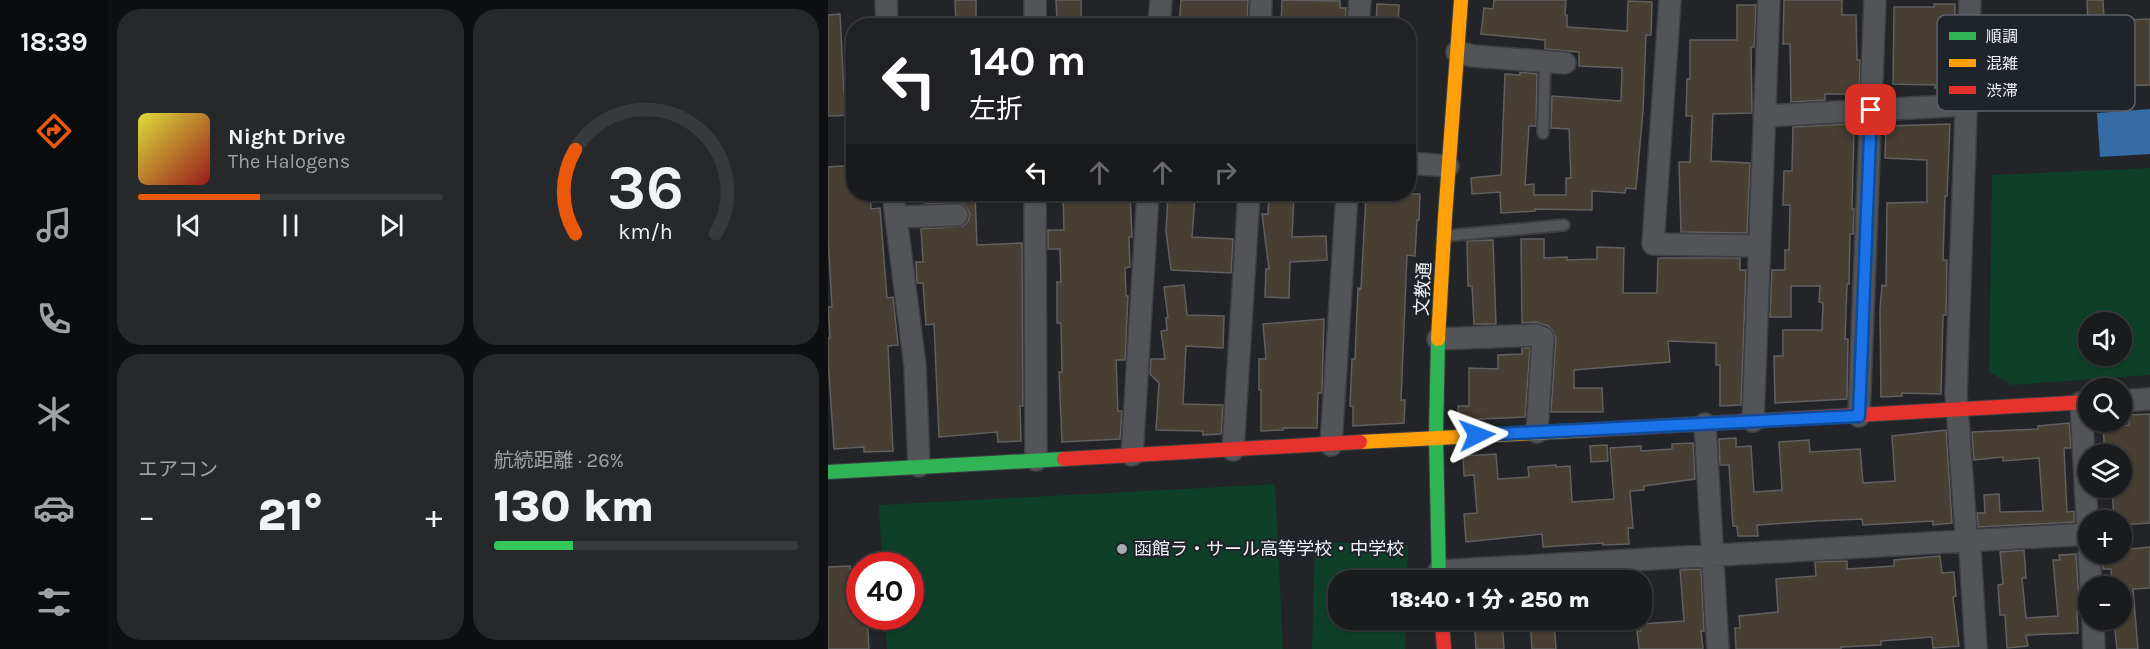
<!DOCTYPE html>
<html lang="ja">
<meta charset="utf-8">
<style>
body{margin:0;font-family:Karla,"Noto Sans JP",sans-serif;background:#27282a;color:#f1f3f6;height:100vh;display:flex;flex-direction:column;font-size:22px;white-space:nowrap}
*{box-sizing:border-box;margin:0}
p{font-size:20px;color:#9fa1a4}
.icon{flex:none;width:33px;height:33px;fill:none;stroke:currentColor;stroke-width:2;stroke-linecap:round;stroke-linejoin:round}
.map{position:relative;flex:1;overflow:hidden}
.panel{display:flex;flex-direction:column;gap:9px;padding:9px;background:#0e0f10;width:720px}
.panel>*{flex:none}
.hud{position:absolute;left:18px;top:18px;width:570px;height:183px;border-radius:24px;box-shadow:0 2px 4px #0004,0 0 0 2px #38393b;background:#202124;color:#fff;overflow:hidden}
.buttons{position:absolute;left:1250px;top:312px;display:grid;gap:12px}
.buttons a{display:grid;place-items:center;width:54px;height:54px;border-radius:50%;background:#1a1b1d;box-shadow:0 2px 4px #0004,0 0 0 2px #38393b;font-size:30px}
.speed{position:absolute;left:18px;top:552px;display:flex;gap:12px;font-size:30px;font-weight:700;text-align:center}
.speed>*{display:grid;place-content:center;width:78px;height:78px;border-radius:50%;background:#1a1b1d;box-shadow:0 2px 4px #0004,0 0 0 2px #38393b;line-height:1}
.speed .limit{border:9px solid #d22;background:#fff;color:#111}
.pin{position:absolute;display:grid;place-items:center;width:51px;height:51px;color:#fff;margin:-26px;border-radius:12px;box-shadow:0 3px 9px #0006}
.me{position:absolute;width:66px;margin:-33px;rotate:87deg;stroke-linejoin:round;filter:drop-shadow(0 0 4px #0008)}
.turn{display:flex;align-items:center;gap:21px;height:126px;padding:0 24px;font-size:27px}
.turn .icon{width:78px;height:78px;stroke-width:2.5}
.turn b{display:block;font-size:42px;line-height:51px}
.lanes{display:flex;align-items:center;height:57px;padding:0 24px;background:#0003;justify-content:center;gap:30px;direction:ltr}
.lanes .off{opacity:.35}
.big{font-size:45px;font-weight:800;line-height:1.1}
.panel .widget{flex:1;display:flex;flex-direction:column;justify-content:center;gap:9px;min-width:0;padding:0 21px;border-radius:24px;background:#27282a}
.panel .dial{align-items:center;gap:0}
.dial svg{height:156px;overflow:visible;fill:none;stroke:#38393b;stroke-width:7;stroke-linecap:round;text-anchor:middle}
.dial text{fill:#f1f3f6;stroke:none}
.song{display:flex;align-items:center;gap:18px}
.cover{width:72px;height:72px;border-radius:9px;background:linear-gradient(135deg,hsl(60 70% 55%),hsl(0 70% 35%))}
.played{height:6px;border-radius:3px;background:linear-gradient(90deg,#ea580c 40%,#38393b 40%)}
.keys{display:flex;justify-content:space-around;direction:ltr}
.heat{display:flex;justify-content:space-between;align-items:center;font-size:33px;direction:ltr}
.charge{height:9px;border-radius:4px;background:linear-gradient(90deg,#34c759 26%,#38393b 0)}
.panel .tiles{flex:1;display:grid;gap:9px;grid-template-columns:repeat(2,1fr)}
.trip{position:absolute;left:500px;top:570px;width:324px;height:60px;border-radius:24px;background:#1a1b1d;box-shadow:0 2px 4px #0004,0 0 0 2px #38393b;font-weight:800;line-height:60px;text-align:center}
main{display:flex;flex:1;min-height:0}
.tabs{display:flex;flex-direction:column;width:108px;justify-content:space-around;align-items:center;background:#0a0b0c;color:#9fa1a4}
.tabs .icon{width:42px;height:42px}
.tabs .on{color:#ea580c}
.tabs b{font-size:27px;color:#f1f3f6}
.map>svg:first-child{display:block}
.green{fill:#0e3f28;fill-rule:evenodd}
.water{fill:#356ba7}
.building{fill:#473e34;stroke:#606060;stroke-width:1.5}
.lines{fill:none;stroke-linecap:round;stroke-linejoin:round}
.lane-casing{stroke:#3d3f42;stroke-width:14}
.street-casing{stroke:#3d3f42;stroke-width:24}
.fast-casing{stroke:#3d3f42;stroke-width:16}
.slow-casing{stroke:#3d3f42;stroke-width:16}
.jam-casing{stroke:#3d3f42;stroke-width:16}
.lane{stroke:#535457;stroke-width:10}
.street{stroke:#535457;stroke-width:21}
.fast{stroke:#30b455;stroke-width:14}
.slow{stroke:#ff9f0a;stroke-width:14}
.jam{stroke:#e5322d;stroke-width:14}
.route-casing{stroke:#114b97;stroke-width:15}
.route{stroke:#1a73e8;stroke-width:10}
.poi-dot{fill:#a8abae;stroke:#1f242a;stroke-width:2}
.labels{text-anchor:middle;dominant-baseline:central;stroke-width:4.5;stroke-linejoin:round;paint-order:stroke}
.street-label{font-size:18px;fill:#f0f3f7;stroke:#1f242a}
.poi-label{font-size:18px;fill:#f0f3f7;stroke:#1f242a;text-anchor:start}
.key{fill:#1f242a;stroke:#5e6268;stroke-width:1.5}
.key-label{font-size:16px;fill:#f0f3f7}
</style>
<main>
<nav class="tabs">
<b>18:39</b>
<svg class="icon on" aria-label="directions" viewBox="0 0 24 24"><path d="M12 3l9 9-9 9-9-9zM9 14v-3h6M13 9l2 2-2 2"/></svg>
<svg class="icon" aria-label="music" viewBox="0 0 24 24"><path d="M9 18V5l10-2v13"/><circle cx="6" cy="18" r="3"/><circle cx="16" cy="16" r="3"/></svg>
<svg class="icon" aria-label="phone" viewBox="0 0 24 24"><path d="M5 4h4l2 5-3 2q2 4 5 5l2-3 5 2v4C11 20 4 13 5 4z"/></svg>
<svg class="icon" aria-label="climate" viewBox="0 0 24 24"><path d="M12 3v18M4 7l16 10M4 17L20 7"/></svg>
<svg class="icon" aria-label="car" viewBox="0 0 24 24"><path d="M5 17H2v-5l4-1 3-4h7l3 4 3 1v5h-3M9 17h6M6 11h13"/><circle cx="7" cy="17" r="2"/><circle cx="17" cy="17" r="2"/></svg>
<svg class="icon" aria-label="filters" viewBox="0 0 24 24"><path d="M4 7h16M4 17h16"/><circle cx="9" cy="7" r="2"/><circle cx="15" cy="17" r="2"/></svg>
</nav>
<section class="panel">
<div class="tiles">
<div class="widget">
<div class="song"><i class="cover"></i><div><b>Night Drive</b><p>The Halogens</p></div></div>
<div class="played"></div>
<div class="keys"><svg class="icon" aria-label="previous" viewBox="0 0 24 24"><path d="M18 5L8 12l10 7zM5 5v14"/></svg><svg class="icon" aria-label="pause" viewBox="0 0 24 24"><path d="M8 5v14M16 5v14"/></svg><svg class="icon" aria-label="next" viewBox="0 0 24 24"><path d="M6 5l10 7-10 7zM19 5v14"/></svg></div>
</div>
<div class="widget dial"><svg viewBox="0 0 100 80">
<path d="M14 69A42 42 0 1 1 86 69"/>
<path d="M14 69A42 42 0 0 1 14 26" stroke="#ea580c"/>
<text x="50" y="56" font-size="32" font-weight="700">36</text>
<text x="50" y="72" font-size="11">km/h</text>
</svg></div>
<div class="widget"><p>エアコン</p>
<div class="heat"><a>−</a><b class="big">21°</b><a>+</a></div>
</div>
<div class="widget"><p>航続距離 · 26%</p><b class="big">130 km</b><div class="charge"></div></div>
</div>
</section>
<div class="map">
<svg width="1322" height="649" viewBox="0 0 1322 649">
<rect width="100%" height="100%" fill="#222427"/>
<path class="green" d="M1322,168V375L1184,385L1161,372L1164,175ZM1260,322H1293V356H1260Z
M447,484L455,649H59L57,617L82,616V566L54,565L51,505Z
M487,542L580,545L579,580H510V620H578L577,649H484Z"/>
<path class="water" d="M1322,109V154L1272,157L1269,113Z"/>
<path class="building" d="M127,0H148V22H128Z
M228,0H253V21H229Z
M353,0H420L419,26H351Z
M454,0L512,1V8H518L517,25L453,26Z
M666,0H738L737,15H739V27L799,31L800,1L824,2L823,35H818L815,111L808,189L798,188L797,193L764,191V210L707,209V211L673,213L672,192L644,194L643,178L673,175L677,74L692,75V72L709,74L708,126H701L697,185L706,184V195H738V178H743L741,129L723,128L724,96L793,101L794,68L751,66V52L717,49V40L653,34L656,8L665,9Z
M956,0H1014V15H1028L1029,60H1032L1031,94H997V100L963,102L962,44H955Z
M1259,0H1275L1276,21L1322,19V85L1288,86V92L1277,93V96L1251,98L1250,78L1181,81L1178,27L1260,22Z
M549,4L571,5L570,26H548Z
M1106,4H1127L1126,93L1112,94V88H1107V85L1065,84L1066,7H1106Z
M909,5H928L926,47H923L924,113L885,114L883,161L922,163L919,233L853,232L851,162H862L864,116H858L859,79H862V40H909Z
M12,14L16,93H26V115L0,116V15Z
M1020,124V130H1026L1024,209H1026L1025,234H1022L1021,284H1019L1017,339H1020L1019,399L947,403L946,356H955V330H994L995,303L991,302L992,286H963V317H942L944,270H957V250H961L962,205H955L956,171H964L965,127Z
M1122,124L1119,196H1117L1115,260H1119L1118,315H1115L1113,394L1074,393V396L1053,397L1052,309L1054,285L1058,286L1059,203L1099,202V160L1057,158L1058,126Z
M26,165V194H42L43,209L52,208L59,298L65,297L70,345L60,346L65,451L36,452V447L6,449L0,360V338H2L0,307H4L0,238V167Z
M96,194H147L149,245L194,243L195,406H192L193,441L170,442L169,432L111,437L106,324L98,325L95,283H89L88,262H95L93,229L135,226L140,221L142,214L139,208L134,204L96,203Z
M235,194H302L304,237H301L302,267L297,268L298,296H300L297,360H288L290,411H294L292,439L234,442L231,372H234L233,323H229V282H233L232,249H220V230H236Z
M441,194H466L464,237L498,236L499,260L462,262L461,298L437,297L438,269H441L434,214H440Z
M538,194H592L591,220H589L587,256L579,255L573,400H577L576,423L525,426V407L522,406L524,359H527L530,288L533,289Z
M340,196L367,197L364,237L405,239L403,273L343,270L338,231Z
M693,239H716V258L739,257V260L769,259V247L796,248L795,293H829L830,258H912V270H918L913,405L892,406V365H888V343L840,341L842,362L746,370V388H774L775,412H723L728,338L725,331L720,326L708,322L694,323Z
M665,240L668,324H646L644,286H640L639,241Z
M356,285L359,315L396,316L395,348L358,346L355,404L395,405L393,434L375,435V431L328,430L331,383L322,374L323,359H337L333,331L339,330L338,318H340L336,287Z
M496,319L494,390V393H490L489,428H455V430L433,431V390H431V359H438L435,324Z
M694,348H702L697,417L631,420L630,406H641V368L670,369V355L694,354Z
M1322,414V523L1293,525V520H1286L1284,488H1293V454H1277L1275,427L1301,425V415Z
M1241,423L1243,448H1236L1239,512L1246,511V522L1150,527L1149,513H1157L1156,495L1171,494L1172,512L1215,511L1211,458L1175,461V457L1146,460L1144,432L1210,429V426Z
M1118,430L1124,523L1105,525V521L1035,525L1034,519L989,521L929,525L930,536H910L909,526H905L901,465H892L891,439L908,438V447L923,446L926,492L954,490L951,442L981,440L982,452L1032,449L1035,483L1067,481L1064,436Z
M865,443L867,479L816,486V490L802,491L805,528H800L801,544L775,545V543L715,547L714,534L638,542L636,514L649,513L646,475L636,476L635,456L668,454L670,479L701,477L700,467L728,465V467L742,466L744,502L786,499L782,448L813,446V451L844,449V444Z
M779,445L780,461L763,462L762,446Z
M1322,547V588L1305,589L1310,649H1289L1286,620H1293V585H1289L1288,579L1284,580L1283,569H1275L1274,554H1293V550Z
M1196,550L1198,578H1194L1198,618L1230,616L1225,560H1232L1231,555L1248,554L1250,587L1254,600H1252L1253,610L1249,611L1250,633L1198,635L1200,646L1179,648L1177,615H1172L1170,585L1175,584L1172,552Z
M1112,556L1114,573L1126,572L1128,596L1125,597L1131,646L1105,648L1104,637L1053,641V645L1013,647V649H908L907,628H912L911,616L950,612L948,579L988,576L987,562L1019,561V569L1066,566V560Z
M22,566L24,599L32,598V616H39L41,649H0V567Z
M873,569L876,631H873L875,649H811L809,631H813V624L856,621L852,570Z
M656,620H674L676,649H648L647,631L657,630Z
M702,620H726L728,649H704Z"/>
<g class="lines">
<g class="lane-casing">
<path id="lane" d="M715,133L717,62
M616,236L736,225"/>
</g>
<g class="street-casing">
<path id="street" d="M58,0L59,26
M207,0V26
M842,0L825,244L931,246
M1142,0L1128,393L1138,532L1142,549L1148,649
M331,26L333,0
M432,26L433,0
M530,26L532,0
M629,52L645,56L737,63
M936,116L1138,105
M580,163L620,166
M65,194L87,366L91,466
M207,194L208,460
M68,217L129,215
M610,339L708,335L715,338L709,432
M1293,401L1322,399
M1253,403L1260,536
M1031,416L1047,0
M925,421L941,0
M877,424L890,649
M503,445L519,194
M405,450L421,194
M304,455L320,194
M1261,554L1263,586
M611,571L1260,534
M1265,620L1266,649"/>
</g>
<g class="fast-casing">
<path id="fast" d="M610,339L608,435L611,580
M0,472L236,459"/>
</g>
<g class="slow-casing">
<path id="slow" d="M610,339L617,217L633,0
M532,442L764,430"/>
</g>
<g class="jam-casing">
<path id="jam" d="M764,430L1260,402
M236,459L532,442
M614,620L616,649"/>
</g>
<use href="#lane" class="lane"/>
<use href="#street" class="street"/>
<use href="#fast" class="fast"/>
<use href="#slow" class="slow"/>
<use href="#jam" class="jam"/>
</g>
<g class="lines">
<g class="route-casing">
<path id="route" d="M649,435L1031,416L1043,110"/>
</g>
<use href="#route" class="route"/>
</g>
<circle class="poi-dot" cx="294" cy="549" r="6"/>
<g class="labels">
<g class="street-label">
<text transform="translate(595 289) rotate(-87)">文教通</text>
</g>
<g class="poi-label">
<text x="306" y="549">函館ラ・サール高等学校・中学校</text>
</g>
</g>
<rect x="1109" y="15" width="198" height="96" rx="9" class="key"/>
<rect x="1121" y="32" width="27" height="8" fill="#30b455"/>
<rect x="1121" y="59" width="27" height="8" fill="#ff9f0a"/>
<rect x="1121" y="86" width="27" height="8" fill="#e5322d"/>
<g class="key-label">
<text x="1158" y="42">順調</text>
<text x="1158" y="69">混雑</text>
<text x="1158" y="96">渋滞</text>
</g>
</svg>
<div class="buttons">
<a><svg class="icon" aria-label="sound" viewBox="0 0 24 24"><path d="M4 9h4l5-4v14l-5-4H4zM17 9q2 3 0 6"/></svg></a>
<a><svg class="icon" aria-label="search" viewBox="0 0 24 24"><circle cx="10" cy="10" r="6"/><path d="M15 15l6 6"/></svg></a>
<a><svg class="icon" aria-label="layers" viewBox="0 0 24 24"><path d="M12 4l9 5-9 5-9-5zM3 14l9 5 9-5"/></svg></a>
<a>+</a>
<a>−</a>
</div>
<div class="speed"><div class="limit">40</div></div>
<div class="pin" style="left:1043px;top:110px;background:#d93025"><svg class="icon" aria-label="arrive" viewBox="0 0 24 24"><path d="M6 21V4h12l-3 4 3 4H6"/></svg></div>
<svg class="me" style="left:649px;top:435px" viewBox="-20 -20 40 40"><path d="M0-17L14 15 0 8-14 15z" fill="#1a73e8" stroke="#fff" stroke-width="4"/></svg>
<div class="trip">18:40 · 1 分 · 250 m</div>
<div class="hud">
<div class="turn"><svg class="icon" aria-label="left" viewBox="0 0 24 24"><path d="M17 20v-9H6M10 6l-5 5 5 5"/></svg><div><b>140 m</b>左折</div></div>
<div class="lanes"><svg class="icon" aria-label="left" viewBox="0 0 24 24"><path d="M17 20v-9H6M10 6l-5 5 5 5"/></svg><svg class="icon off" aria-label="ahead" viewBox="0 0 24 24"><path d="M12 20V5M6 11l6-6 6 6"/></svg><svg class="icon off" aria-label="ahead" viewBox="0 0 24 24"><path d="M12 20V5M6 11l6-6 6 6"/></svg><svg class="icon off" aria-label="right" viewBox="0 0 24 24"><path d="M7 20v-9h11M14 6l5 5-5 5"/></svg></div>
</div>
</div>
</main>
